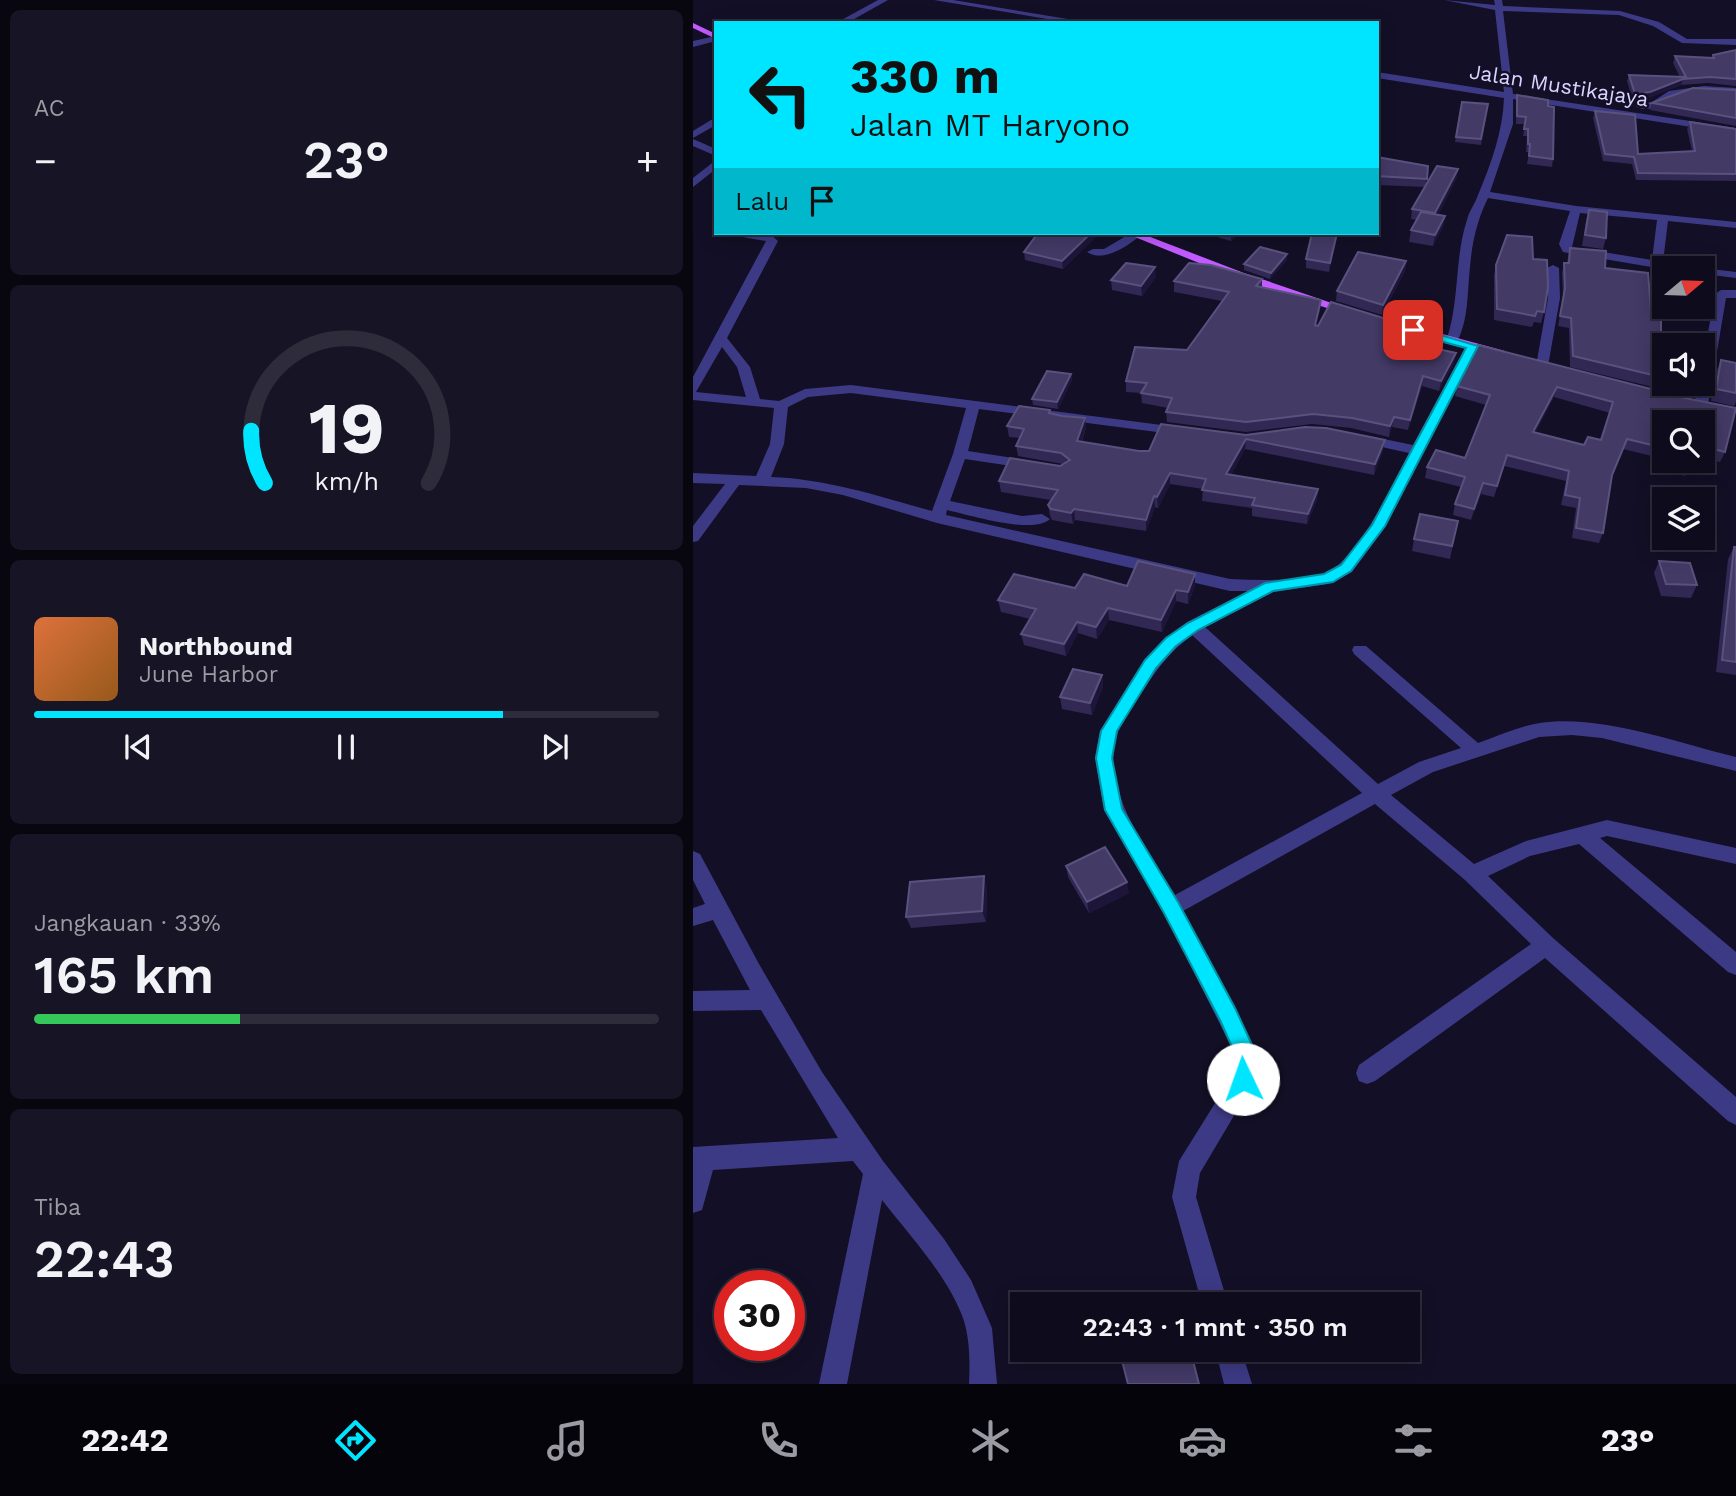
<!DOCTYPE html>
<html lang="id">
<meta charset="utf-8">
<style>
body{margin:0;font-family:"Work Sans",sans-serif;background:#171425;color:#f1f3f6;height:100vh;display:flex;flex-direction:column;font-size:26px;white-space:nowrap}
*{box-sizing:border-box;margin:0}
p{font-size:23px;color:#9b9ba3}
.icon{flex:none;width:38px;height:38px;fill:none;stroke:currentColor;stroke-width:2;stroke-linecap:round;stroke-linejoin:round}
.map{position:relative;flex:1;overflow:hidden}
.drawer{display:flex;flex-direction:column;gap:10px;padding:10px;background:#08060f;width:693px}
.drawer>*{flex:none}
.guide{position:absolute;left:21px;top:21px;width:665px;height:214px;border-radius:0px;box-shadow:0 4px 18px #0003,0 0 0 2px #2e2b3b;background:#00e5ff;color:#111;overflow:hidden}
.needle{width:46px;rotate:71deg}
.tools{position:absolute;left:959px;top:256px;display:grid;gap:14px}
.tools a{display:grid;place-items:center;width:63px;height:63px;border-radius:0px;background:#0e0b1c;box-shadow:0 4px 18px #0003,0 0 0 2px #2e2b3b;font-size:35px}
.speed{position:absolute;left:21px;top:1270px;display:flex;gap:14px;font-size:35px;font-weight:700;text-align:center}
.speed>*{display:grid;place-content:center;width:91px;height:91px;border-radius:50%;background:#0e0b1c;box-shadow:0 4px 18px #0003,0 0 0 2px #2e2b3b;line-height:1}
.speed .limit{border:10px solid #d22;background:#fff;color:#111}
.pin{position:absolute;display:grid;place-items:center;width:60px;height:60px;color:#fff;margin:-30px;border-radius:14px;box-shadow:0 4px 10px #0006}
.me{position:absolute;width:77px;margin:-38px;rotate:357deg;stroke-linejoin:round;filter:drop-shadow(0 0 5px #0008)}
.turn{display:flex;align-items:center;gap:24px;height:147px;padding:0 21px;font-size:32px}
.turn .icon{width:91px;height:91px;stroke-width:2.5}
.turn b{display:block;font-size:49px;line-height:60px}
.then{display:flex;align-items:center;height:66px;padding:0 21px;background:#0003;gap:14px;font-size:26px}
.big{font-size:52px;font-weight:600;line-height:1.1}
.drawer .widget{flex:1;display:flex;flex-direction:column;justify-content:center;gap:10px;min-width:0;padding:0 24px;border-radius:10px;background:#171425}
.drawer .dial{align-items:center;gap:0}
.dial svg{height:182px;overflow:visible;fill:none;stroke:#2e2b3b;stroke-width:7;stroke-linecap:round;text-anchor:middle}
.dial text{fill:#f1f3f6;stroke:none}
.song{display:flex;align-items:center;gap:21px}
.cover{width:84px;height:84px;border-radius:10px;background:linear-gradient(135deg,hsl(20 70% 55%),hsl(30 70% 35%))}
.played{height:7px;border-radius:4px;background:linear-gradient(90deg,#00e5ff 75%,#2e2b3b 75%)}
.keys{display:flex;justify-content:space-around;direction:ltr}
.heat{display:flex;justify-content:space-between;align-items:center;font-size:38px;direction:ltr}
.charge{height:10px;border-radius:5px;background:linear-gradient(90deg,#34c759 33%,#2e2b3b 0)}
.trip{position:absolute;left:317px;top:1292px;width:410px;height:70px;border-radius:0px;background:#0e0b1c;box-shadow:0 4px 18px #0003,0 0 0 2px #2e2b3b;font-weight:600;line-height:70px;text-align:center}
.tabs{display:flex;height:112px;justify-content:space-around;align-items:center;background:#06040b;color:#9b9ba3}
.tabs .icon{width:49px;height:49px}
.tabs .active{color:#00e5ff}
.tabs b{font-size:32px;color:#f1f3f6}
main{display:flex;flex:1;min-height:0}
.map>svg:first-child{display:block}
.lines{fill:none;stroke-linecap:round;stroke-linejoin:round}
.minor{fill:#3d3a85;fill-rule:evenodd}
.major{fill:#c25bff;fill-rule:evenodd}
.wall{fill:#312854;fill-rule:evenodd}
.shaded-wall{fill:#1d163a}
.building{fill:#433a66;stroke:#5a527e;stroke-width:2;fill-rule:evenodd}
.route{fill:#00e5ff;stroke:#0095a6;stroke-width:2}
.labels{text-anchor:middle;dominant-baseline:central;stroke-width:5;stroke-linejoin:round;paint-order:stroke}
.far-street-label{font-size:21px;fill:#d9d4ff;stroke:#130f26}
</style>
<main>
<section class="drawer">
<div class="widget"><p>AC</p>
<div class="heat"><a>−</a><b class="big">23°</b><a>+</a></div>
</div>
<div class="widget dial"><svg viewBox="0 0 100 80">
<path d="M14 69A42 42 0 1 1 86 69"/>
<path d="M14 69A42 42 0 0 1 8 46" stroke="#00e5ff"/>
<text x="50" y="56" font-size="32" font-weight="700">19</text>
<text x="50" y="72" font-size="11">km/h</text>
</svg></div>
<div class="widget">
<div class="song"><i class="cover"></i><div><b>Northbound</b><p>June Harbor</p></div></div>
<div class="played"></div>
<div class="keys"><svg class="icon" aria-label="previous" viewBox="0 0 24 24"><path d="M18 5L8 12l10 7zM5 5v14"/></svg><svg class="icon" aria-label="pause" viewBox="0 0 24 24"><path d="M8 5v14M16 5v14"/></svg><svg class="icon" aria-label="next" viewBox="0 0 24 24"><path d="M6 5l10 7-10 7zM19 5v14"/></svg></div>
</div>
<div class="widget"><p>Jangkauan · 33%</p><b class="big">165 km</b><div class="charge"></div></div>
<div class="widget"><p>Tiba</p><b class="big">22:43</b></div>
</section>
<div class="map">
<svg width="1043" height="1384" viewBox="0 0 1043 1384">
<rect width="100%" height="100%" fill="#130f26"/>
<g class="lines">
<path class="minor" d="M185,0H195L154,23H143Z
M241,0H260L399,23H378Z
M751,0L802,5L801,0H809L810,6L927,11L966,22L994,39H1043V45L989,43L960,26L926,15L810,11L820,94L1043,128V134L820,99V124L797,192L883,206L1043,222V228L975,221L970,262L994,268H964L870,252L866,244L877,211L795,198C784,220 779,243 777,267C774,294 776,320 763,344H755L753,341C767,302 761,259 774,220C776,211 782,204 785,195C798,164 810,131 811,98L684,78V72L811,92L802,10ZM887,213L964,220L959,260L879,247Z
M23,36V41L0,47V41Z
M1011,86L1043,88V94C1026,92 1009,90 993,92C975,95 960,117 942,106L959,102L976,91Z
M18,120H23V125L0,138V131Z
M0,139L23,149V156L0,146Z
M23,160V169L0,187V178Z
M39,233L77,234L85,241L34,338L57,367L67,399L86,401L112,389L158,385L492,428V434L487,435L286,409L275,451L339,461L346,465L339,469L272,459L257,501L329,516L349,514L357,519C341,535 276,515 254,510L253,515L537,579C568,580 599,582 629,574C663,565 700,483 716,453L666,442L664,439L671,435L720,445L773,346L775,343H783L785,346L693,526L659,572L635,584L580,592L512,627L685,784L726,762L768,748L661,654L659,650L661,646H673L785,743C805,736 827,726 847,723C906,714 985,743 1043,757V771L909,738L879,735L846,737L740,772L698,795L781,864L833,841L914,820L1043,848V864L914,836L907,838L1043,952V975L1035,972L886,844L837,856L795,876L860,938L1043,1097V1125L1035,1121L852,958L682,1081L674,1084L666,1081L663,1073L666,1065L838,944L772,880L682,804L490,911L561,1047V1079L558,1087L507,1173L503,1197L535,1304H509L479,1197L486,1161L539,1076V1048L471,913L411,810L402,758L407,731L451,660L472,638L494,622L556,591H537L244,523L150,495L113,488L46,485L5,541L0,542V526L32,484L0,483V473L63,476L77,444L81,408L0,400V377L73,241L44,236ZM29,347L44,367L53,397L3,392ZM158,393L273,408L260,454L239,511C185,496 134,479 78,477L91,444L95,407L115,397ZM499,635L669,793L482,895C455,850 405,787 425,732C429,721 438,710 444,700C460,674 475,653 499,635Z
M438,233L448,235C435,246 410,263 394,252L400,249H411Z
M860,265L866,268L867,298L855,366L849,370L843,366L855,298L854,268Z
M1010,268L1043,272V278L1010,274Z
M1028,290H1043V298H1033L1015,405L1008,409L1001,405L1005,383H1010V360L1022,294Z
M0,851L7,854L66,964L129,1072L190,1161L251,1239L278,1280L299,1328L304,1384H276C277,1362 277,1339 270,1318C254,1275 217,1236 189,1200L154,1384H126L170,1174L160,1161L20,1170L9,1210L0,1213V1147L145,1138L68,1010L0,1011V991L57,990L20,920L0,926V908L12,904L0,880Z
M522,1349H548L559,1384H531Z"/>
<path class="major" d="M0,23L23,34V39L0,28Z
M432,233H447L551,273L665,312L655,315L543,278Z
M709,323L812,351L813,354L807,358L705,330V324Z"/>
</g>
<path class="wall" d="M1043,50V86L1015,83L988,85L955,98L940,101L934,81L936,75L987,77L980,63L982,56L1019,58L1020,55Z
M1043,90V126L957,110L959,103Z
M824,95L855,106L860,159L859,167L834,164L836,152H833L834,136H830L832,124H823V102Z
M769,102L795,104L788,145L762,142Z
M902,111L945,154L999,151L994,129L997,122L1043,129V181L943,180L939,164L910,161L900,118Z
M684,157L735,166L733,184L765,169L763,179L745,215L752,216L750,227L740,246L716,242L718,230L724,220L718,219L719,209L732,187L684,185Z
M896,210L913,238L910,249L889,246L893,221Z
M331,233H407L370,269L332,260L331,252L342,237Z
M510,233H547L538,241Z
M645,233L636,272L613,268V259Z
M877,248L912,268L958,311L968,377L964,388L877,367L876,328L865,326L870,298L869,273L871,263H874Z
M840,259L851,312L848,323L841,322L839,327L801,320V275L803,265Z
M594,260L577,279L551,270V264Z
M713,261L712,271L689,315L643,301L644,291Z
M463,277L449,296L419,290L418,280Z
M569,279V287L628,300L627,310L623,325L733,331L731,341L728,345L761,363L746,391L729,386L715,430L699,427L696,437L658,428L619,424L553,432L474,422L473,412L475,408L449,403L448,393L433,392V381L494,350L529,301L481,292V281Z
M785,345L966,391V393L1043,408L1032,452L1027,462L1010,458V422H971V459L930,449L918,478L910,533L906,543L879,538L883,508L868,505L873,481L811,466L801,497L788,494L778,520L760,515L762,504L768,487L732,478L734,467L743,450L772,458L793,405L762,396L764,386ZM861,397L917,413L908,440L895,437L891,445L842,433Z
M1028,360L1043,363V402L1041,406L1018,401L1023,372Z
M378,374L379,380L365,409L340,405L339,399Z
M357,410V413L369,416L392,418L393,428L389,442L446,451H456L553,435L690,450L681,475L552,449L538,475L625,489L624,500L614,524L559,516V508L509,501L510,489L477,484L465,508L462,507L453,531L382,520L380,524L359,520L357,516L355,505L358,500L308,492L306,481L367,466L370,464L325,456L323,446L327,438L316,437L314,426Z
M971,459V460H997L992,476L968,470Z
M765,521L757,559L719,551L721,539Z
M1041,547H1043V675L1023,672L1035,559Z
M966,561L1004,585L998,598L968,596L961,573Z
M434,586H502L495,604L483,601L469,632L416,620L404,639L385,633L373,656L331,645L328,634L337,619L308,612L305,600L382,588Z
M409,675L410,687L399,715L369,709L367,697Z
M373,866L436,893L396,913L375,877Z
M294,887L293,922L218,928L213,917Z"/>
<path class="shaded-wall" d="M990,79L988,85L955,98L940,101L942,94Z
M765,169L763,179L741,223L742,213Z
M752,216L750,227L740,246L742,235Z
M398,233H407L370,269L369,261Z
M538,233H547L538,241Z
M644,233H645L636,272L637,263Z
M594,254V260L577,279L578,273Z
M713,261L712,271L689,315L690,305Z
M462,267L463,277L449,296L448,286Z
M628,300L627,310L621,335L622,325Z
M733,331L731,341L721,355L722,344Z
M763,353L761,363L746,391L748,381Z
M378,374L379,380L365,409L364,402Z
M730,376L729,386L715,430L717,420Z
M864,387L861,397L837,443L840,432Z
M701,417L699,427L696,437L697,426Z
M392,418L393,428L385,452L384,441Z
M553,439L552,449L533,484V474Z
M692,440L690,450L681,475L682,464Z
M477,473V484L465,508L464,497Z
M790,483L788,494L778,520L781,509Z
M625,489L624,500L614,524L615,514Z
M461,496L462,507L453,531V520Z
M381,509L382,520L380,524L378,513Z
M502,574V586L495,604V592Z
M483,590V601L469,632L468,620Z
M415,608L416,620L404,639L403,627Z
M384,622L385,633L373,656L371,644Z
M409,675L410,687L399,715L397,703Z
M291,876L294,887L293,922L289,911Z
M434,882L436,893L396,913L394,902Z"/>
<path class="building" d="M1043,50V79L1017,77L990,79L957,92L942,94L936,75L993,77L982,56L1021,58L1020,55Z
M1000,88L1043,90V118L959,103Z
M824,95L855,100V106L861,107L860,159L836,156L837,144H835V129H831L833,117L824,116Z
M769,102L795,104L788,139L763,137Z
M902,111L942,115L945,154L1002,151L997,122L1043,129V174L945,173L941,157L912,154Z
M684,157L735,166L734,179L684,176Z
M744,166L765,169L742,213L719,209Z
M896,210L914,212L913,238L892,235Z
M728,212L752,216L742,235L718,230Z
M345,233H398L369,261L331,252Z
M619,233H644L637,263L613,259Z
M814,235L839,237L840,259L854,260L855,287L851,312L844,311L842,316L804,309L803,265Z
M567,247L594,254L578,273L551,264Z
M877,248L913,251L912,268L955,273L958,311L968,313V334L973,335L968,377L880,356L878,318L867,316L872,288L871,263H876Z
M665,252L713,261L690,305L644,291Z
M433,263L462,267L448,286L418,280Z
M496,263L518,265L569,279L563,286L628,300L622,325L625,326L638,302L733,331L722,344L763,353L748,381L730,376L717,420L701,417L697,426L659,418L620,414L553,422L473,412L479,398L448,393L454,383L433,381L442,347L494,350L536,292L481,281Z
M785,345L966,391V393L1043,408L1032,452L1010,446V422H971V448L934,439L919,475L910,533L883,528L887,498L872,495L876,471L814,455L804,486L790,483L781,509L762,504L772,477L734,467L743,450L772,458L797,395L764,386ZM864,387L920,402L908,440L895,437L891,445L840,432Z
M1028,360L1043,363V393L1023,389Z
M354,371L378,374L364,402L339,399Z
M326,406L357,410L356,413L369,416L392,418L384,441L446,451H456L468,424L553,435L612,427L633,428L692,440L682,464L553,439L533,474L625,489L615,514L559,505L562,498L509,490L513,479L477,473L464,497L461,496L453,520L381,509L378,513L358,509L355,505L365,490L306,481L317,458L367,466L377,460L368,453L323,446L331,429L314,426Z
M977,460H997L996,465Z
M727,514L765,521L759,546L721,539Z
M1041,547H1043V662L1029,660Z
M445,561L502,574L495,592L483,590L468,620L415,608L403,627L384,622L371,644L328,634L343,609L305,600L321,574L382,588L391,574L434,586Z
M966,561L997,563L1004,585L973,584Z
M380,669L409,675L397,703L367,697Z
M412,847L434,882L394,902L373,866Z
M291,876L289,911L213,917L217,882Z
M480,1292L484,1304H449Z
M426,1349H497L506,1384H435Z"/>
<path class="route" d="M720,327L785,346L692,526L658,571L640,582L580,591L505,630L483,646L463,668L424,731L419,758L429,809L485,902L542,1008L560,1047V1079L557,1087L550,1090L543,1087L540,1079L539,1047L528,1022L471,913L412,810L403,758L408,731L452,660L473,638L495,623L572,583L631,574L648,565L679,525L773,348L716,333V328Z"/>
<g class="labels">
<g class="far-street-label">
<text transform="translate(866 85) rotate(9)">Jalan Mustikajaya</text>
</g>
</g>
</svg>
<div class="tools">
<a><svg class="needle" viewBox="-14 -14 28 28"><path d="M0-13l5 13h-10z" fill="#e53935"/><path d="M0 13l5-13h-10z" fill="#9b9ba3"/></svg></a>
<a><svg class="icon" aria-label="sound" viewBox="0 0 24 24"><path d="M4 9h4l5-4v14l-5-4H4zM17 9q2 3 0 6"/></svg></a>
<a><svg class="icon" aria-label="search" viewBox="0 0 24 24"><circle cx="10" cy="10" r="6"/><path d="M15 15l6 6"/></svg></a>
<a><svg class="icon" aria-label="layers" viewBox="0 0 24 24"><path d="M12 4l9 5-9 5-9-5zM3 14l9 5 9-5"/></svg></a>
</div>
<div class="speed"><div class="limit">30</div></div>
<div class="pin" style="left:720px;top:330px;background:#d93025"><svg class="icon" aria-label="arrive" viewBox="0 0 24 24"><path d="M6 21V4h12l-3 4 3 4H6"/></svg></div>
<svg class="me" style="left:550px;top:1079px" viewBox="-20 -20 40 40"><circle r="19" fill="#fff"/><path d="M0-13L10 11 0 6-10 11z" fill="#00e5ff"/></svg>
<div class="trip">22:43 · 1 mnt · 350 m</div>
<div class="guide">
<div class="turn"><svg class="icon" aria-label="left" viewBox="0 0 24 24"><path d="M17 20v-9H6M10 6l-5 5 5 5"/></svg><div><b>330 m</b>Jalan MT Haryono</div></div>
<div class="then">Lalu<svg class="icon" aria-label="arrive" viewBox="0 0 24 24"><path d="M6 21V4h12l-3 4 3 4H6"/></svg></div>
</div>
</div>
</main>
<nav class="tabs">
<b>22:42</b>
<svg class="icon active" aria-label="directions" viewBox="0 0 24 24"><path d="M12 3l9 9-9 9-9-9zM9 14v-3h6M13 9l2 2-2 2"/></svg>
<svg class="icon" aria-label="music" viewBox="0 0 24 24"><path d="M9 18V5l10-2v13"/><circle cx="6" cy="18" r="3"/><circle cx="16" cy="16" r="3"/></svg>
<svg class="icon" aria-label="phone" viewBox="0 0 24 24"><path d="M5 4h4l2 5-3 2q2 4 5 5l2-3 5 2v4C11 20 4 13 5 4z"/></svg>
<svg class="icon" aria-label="climate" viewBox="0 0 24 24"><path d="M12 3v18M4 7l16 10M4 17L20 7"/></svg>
<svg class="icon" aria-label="car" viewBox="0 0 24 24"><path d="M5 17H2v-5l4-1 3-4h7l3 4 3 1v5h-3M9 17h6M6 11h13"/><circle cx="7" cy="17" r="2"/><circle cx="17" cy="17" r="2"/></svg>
<svg class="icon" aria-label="filters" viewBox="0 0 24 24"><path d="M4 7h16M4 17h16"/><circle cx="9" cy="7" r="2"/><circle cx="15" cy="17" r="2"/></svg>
<b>23°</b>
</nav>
